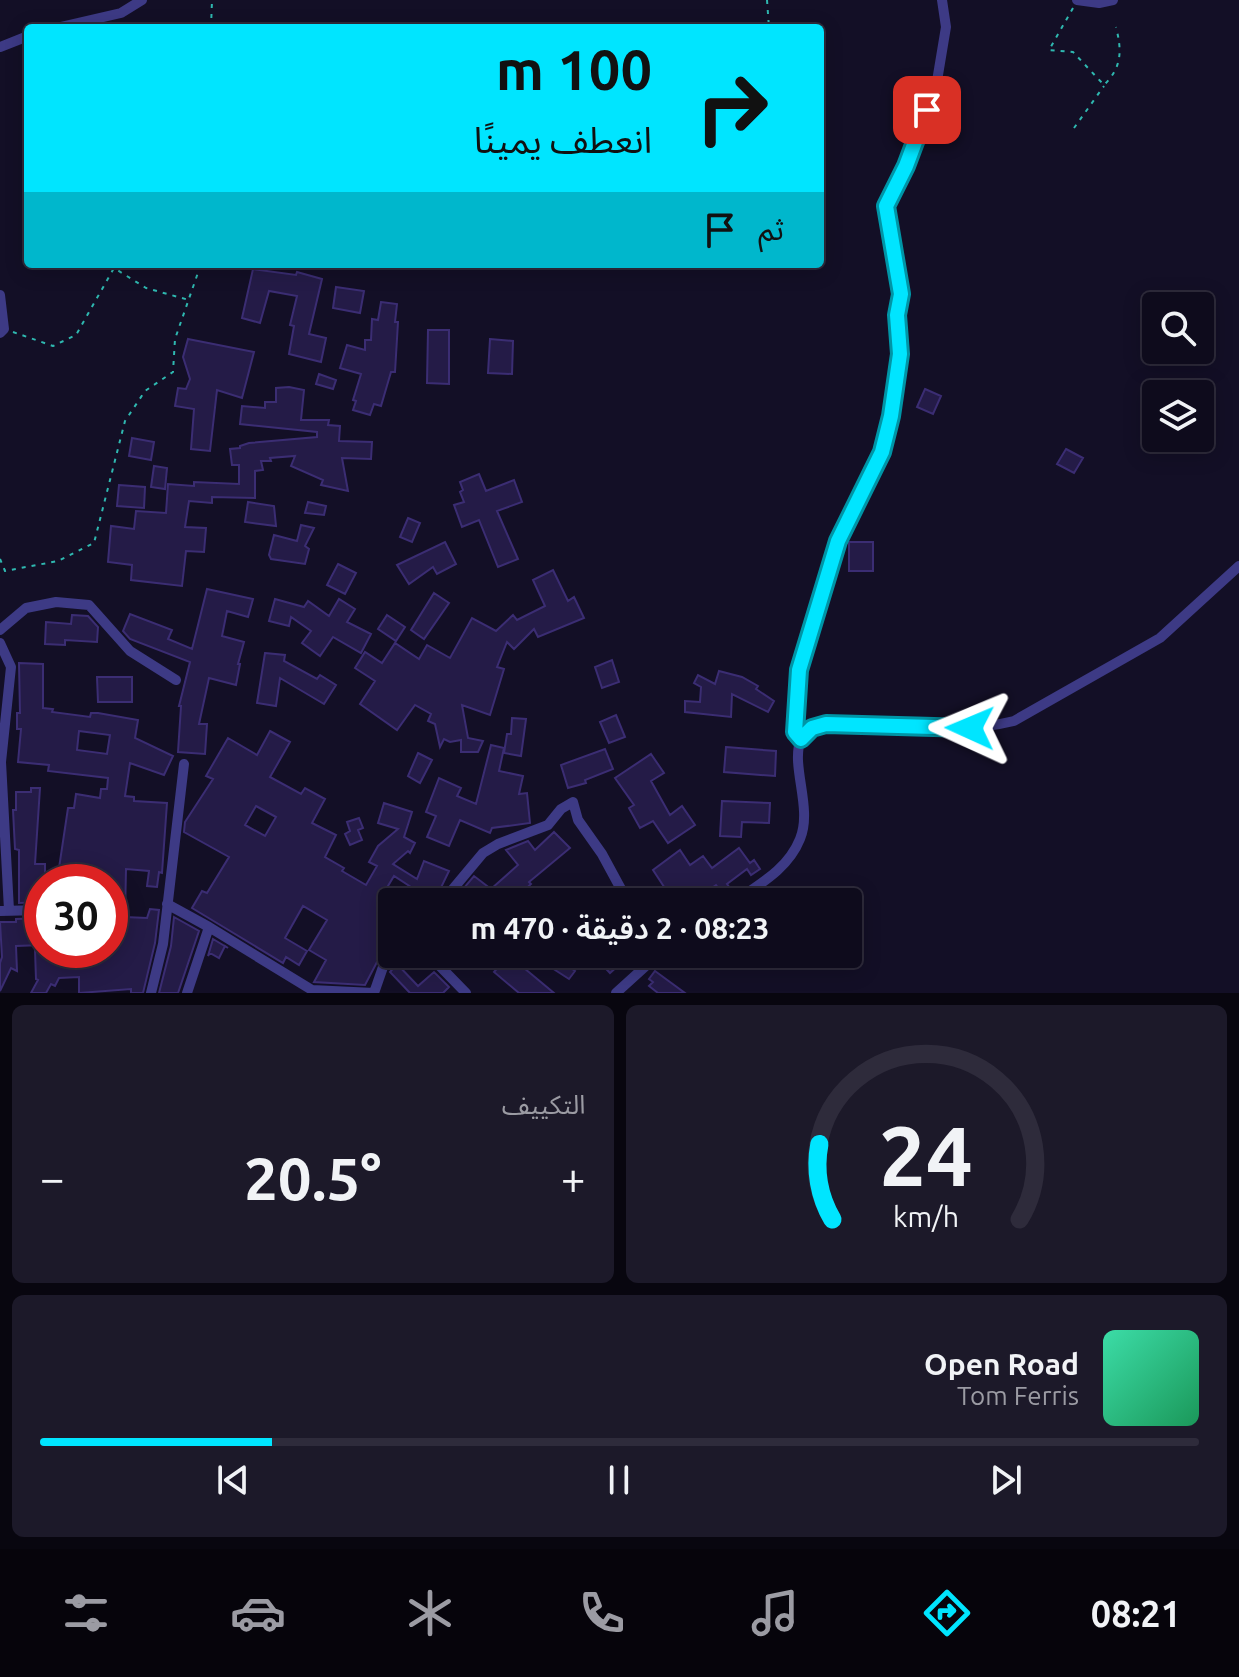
<!DOCTYPE html>
<html lang="ar">
<meta charset="utf-8">
<style>
body{margin:0;font-family:Ubuntu,"Noto Sans Arabic",sans-serif;background:#1c1929;color:#f1f3f6;direction:rtl;height:100vh;display:flex;flex-direction:column;font-size:30px;white-space:nowrap}
*{box-sizing:border-box;margin:0}
p{font-size:26px;color:#9b9ba3}
.icon{flex:none;width:44px;height:44px;fill:none;stroke:currentColor;stroke-width:2;stroke-linecap:round;stroke-linejoin:round}
.map{position:relative;height:993px;overflow:hidden;direction:ltr}
.side{display:flex;flex-direction:column;gap:12px;padding:12px;background:#08060f;flex:1}
.side>*{flex:none}
.hud{position:absolute;left:24px;top:24px;width:800px;height:244px;border-radius:8px;box-shadow:0 4px 20px #0003,0 0 0 2px #2e2b3b;direction:rtl;background:#00e5ff;color:#111;overflow:hidden}
.fabs{position:absolute;left:1142px;top:292px;display:grid;gap:16px}
.fabs a{display:grid;place-items:center;width:72px;height:72px;border-radius:8px;background:#0e0b1c;box-shadow:0 4px 20px #0003,0 0 0 2px #2e2b3b;font-size:40px}
.speed{position:absolute;left:24px;top:864px;display:flex;gap:16px;font-size:40px;font-weight:700;text-align:center}
.speed>*{display:grid;place-content:center;width:104px;height:104px;border-radius:50%;background:#0e0b1c;box-shadow:0 4px 20px #0003,0 0 0 2px #2e2b3b;line-height:1}
.speed .limit{border:12px solid #d22;background:#fff;color:#111}
.pin{position:absolute;display:grid;place-items:center;width:68px;height:68px;color:#fff;margin:-34px;border-radius:16px;box-shadow:0 4px 12px #0006}
.me{position:absolute;width:88px;margin:-44px;rotate:271deg;stroke-linejoin:round;filter:drop-shadow(0 0 6px #0008)}
.turn{display:flex;align-items:center;gap:28px;height:168px;padding:0 40px;font-size:36px}
.turn .icon{width:104px;height:104px;stroke-width:2.5}
.turn b{display:block;font-size:56px;line-height:68px}
.then{display:flex;align-items:center;height:76px;padding:0 40px;background:#0003;gap:16px;font-size:30px}
.big{font-size:60px;font-weight:600;line-height:1.1}
.side .tile{flex:1;display:flex;flex-direction:column;justify-content:center;gap:12px;min-width:0;padding:0 28px;border-radius:12px;background:#1c1929}
.side .dial{align-items:center;gap:0}
.dial svg{height:208px;overflow:visible;fill:none;stroke:#2e2b3b;stroke-width:7;stroke-linecap:round;text-anchor:middle}
.dial text{fill:#f1f3f6;stroke:none}
.song{display:flex;align-items:center;gap:24px}
.cover{width:96px;height:96px;border-radius:12px;background:linear-gradient(135deg,hsl(160 70% 55%),hsl(150 70% 35%))}
.played{height:8px;border-radius:4px;background:linear-gradient(90deg,#00e5ff 20%,#2e2b3b 20%)}
.keys{display:flex;justify-content:space-around;direction:ltr}
.heat{display:flex;justify-content:space-between;align-items:center;font-size:44px;direction:ltr}
.side .tiles{flex:1;display:grid;gap:12px;grid-template-columns:1fr 1fr}
.tile:last-child{grid-column:span 2}
.trip{position:absolute;left:378px;top:888px;width:484px;height:80px;border-radius:8px;background:#0e0b1c;box-shadow:0 4px 20px #0003,0 0 0 2px #2e2b3b;font-weight:600;line-height:80px;text-align:center;direction:rtl}
.tab-bar{display:flex;height:128px;justify-content:space-around;align-items:center;background:#06040b;color:#9b9ba3}
.tab-bar .icon{width:56px;height:56px}
.tab-bar .selected{color:#00e5ff}
.tab-bar b{font-size:36px;color:#f1f3f6}
.map>svg:first-child{display:block}
.building{fill:#241b47;stroke:#3b2d73;stroke-width:2;fill-rule:evenodd}
.lines{fill:none;stroke-linecap:round;stroke-linejoin:round}
.path{stroke:#2fb8b0;stroke-width:2;stroke-dasharray:4 6;stroke-linecap:butt}
.street{stroke:#3d3a85;stroke-width:10}
.route-casing{stroke:#0095a6;stroke-width:20}
.route{stroke:#00e5ff;stroke-width:14}
</style>
<div class="map">
<svg width="1239" height="993" viewBox="0 0 1239 993">
<rect width="100%" height="100%" fill="#130f26"/>
<path class="building" d="M253,269L296,275L297,272L322,279L309,334L326,338L321,362L289,354L294,326L290,325L297,296L269,291L260,323L242,318Z
M336,287L364,291L360,313L333,308Z
M381,302L397,304L395,322H398L395,372H391L381,406L374,404L370,415L353,410L356,401L353,400L361,374L340,368L347,345L365,350V340H371L372,319L378,320Z
M428,330H449V384L427,383Z
M188,339L254,352L242,398L217,390L210,451L191,449L194,409L175,406L178,388L186,389L190,379L183,357Z
M490,339L513,341L512,374L488,373Z
M319,374L336,380L333,389L316,384Z
M289,387L304,390L301,420H329L328,425L340,426L339,441L372,442L371,459L342,458L348,491L321,485L323,480L291,466L295,456L270,458L271,461H261L263,470L255,471V498L212,497V503L189,501L185,527L206,528L204,552L186,551L182,586L131,580L132,565L108,562L111,526L134,529L136,511L166,513L168,484L194,486V482L239,484V465H232L230,449L240,448V446L249,443L317,437V432L240,424L242,406L265,408V402H276V388Z
M925,389L941,396L933,414L917,407Z
M132,438L154,442L151,460L129,456Z
M1066,449L1083,458L1074,473L1057,464Z
M154,466L167,468L165,489L151,487Z
M479,474L486,491L514,480L522,502L497,511L518,559L498,567L479,520L462,527L454,505L464,502L460,492L463,490L460,482Z
M119,485L145,487L144,508L117,506Z
M248,502L274,506L276,526L245,522Z
M308,502L326,506L324,515L305,513Z
M408,518L420,523L412,542L400,537Z
M301,525L314,528L305,546L309,549L305,564L271,559L269,555L274,535L297,541Z
M445,542L456,564L437,574L433,567L409,584L397,565Z
M849,542H873V571H849Z
M338,564L356,573L345,594L327,585Z
M553,570L568,601L574,597L584,618L538,637L534,629L514,649L507,642L497,667L504,669L490,715L462,705L468,738L483,741L478,752H461V740L450,742L444,739L440,747L435,724L428,721L431,714L415,705L397,730L360,704L375,681L355,668L365,652L382,663L395,643L419,659L427,645L450,658L472,618L496,631L513,615L517,620L545,606L533,580Z
M207,589L253,599L248,617L227,611L222,636L244,642L238,664H240L236,685L209,678L199,724H207L205,754L178,752L181,706H179L190,662L130,639L123,631L130,614L172,630L168,639L192,649Z
M434,593L449,603L424,639L411,630Z
M275,599L304,607L308,601L329,616L339,599L355,609L347,622L371,634L361,653L333,637L320,656L302,643L311,631L291,617L289,626L269,621Z
M72,615L88,616L98,627L97,642L65,640V645L45,644L46,622L71,624Z
M387,615L405,627L396,641L378,629Z
M265,653L285,655L284,661L317,679L320,675L336,685L324,704L280,678L276,706L257,703Z
M612,660L619,682L602,688L595,667Z
M19,663L43,664V708L53,709L52,712L90,717L91,713H98L138,720L135,738L173,756L164,775L130,763L125,796L134,797V801L167,803L162,873L159,872L157,887L147,886L149,871L126,869L125,917L147,918L150,909L159,910L155,943L143,993H131V989L79,993V977L59,978L55,986L51,984L46,993H31L38,980L36,979L35,950H65V963L92,961L91,950H110V882H69V869L59,868L68,808H74L76,794L100,798L101,789H107L108,778L48,771L49,765L18,762L21,729H17V713H20ZM79,731L110,735L107,754L77,750Z
M719,671L742,677L758,686L756,689L774,701L768,712L732,694L731,717L685,712V701L700,702L701,687L694,683L698,675L715,684Z
M97,677H132V702H98Z
M616,715L625,737L609,743L600,722Z
M512,718L526,719L521,756L504,753L507,734H511Z
M270,731L290,742L270,777L301,794L305,788L325,799L312,823L336,835L325,857L344,868L342,871L366,885L377,866L369,862L378,846L398,829L378,823L384,803L412,812L404,837L415,843L410,853L408,851L393,864L417,879L424,861L449,871L434,902H406L414,889L394,876L382,896L392,902V944L377,962L365,985L314,982L326,960L309,950L327,920L303,906L285,938L307,951L299,965L286,957L283,963L192,908L202,891L207,893L229,857L184,832L185,822L213,779L206,776L228,738L257,755ZM256,806L276,817L265,836L245,825Z
M491,745L504,748L499,771L523,776L519,794L527,793L530,823L492,828L490,833L460,820L449,846L427,837L436,816L426,812L439,778L461,788L457,796L476,804Z
M726,747L776,751L775,776L724,772Z
M605,749L613,769L585,780L586,783L568,788L561,765Z
M418,753L432,760L420,783L408,776Z
M651,754L664,773L651,781L670,815L682,806L695,825L668,843L653,821L640,828L629,808L634,805L615,778Z
M31,788H40L35,864H45V882H42V902L19,903V850L15,849L13,810H16V792H31Z
M722,801L770,803L769,823L742,822L741,837L720,836Z
M359,818L363,828L358,830L362,840L350,845L345,834L350,831L347,822Z
M554,832L570,848L529,882L531,884L512,902H452L474,876L491,889L518,865L506,850L528,841L535,850Z
M739,848L750,863L754,860L760,869L751,875L747,869L727,884L730,888L723,894L716,885L691,902H674L653,870L680,850L690,865L703,856L712,868Z
M578,888L591,902H563Z
M174,917L199,931L178,993H159L171,946Z
M42,918V945L16,946L17,971L11,968L0,991V963L2,957L0,922H16V919Z
M213,939L228,948L225,946L219,958L210,953L208,956Z
M439,954H465L453,968Z
M592,954H631L610,973Z
M509,955L524,968L554,993H519L494,972Z
M558,959L575,971L569,979L552,968Z
M397,964L418,986L434,972L449,987L443,993H410L390,972Z
M655,971L685,993H658L649,986L653,982L649,979Z"/>
<g class="lines">
<path class="path" d="M767,0L769,28
M1073,8L1049,50L1073,52L1104,85C1122,67 1122,51 1116,27
M211,28L212,0
M1074,128L1104,86
M13,332L53,346L76,335L114,268L146,288L189,300
M0,559L5,571L58,561L94,543L125,421L145,391L173,372L175,339L201,264"/>
<path class="street" d="M1077,0L1099,3L1113,0
M56,28L121,13L142,0
M0,47L28,36
M0,295L4,329L0,333
M0,630L26,608L56,602L89,605L130,651L176,680
M0,643L11,667L1,762L9,910
M801,739L795,732L799,670L838,541L882,452L891,416L900,354L897,315L901,294L886,206L906,166L937,81L946,27L942,0
M442,902L483,853L498,844L548,825L561,809L573,802L578,820L602,854L628,902
M734,902C760,884 788,869 800,839C813,808 790,765 801,739C805,729 817,726 826,724C888,726 954,736 1014,721L1160,638L1239,566
M167,904L209,927L312,990L374,993
M0,911L42,910
M428,954L466,993
M151,993L163,944L184,764
M187,993L209,927
M374,993L383,967L396,954
M616,993L659,954"/>
</g>
<g class="lines">
<g class="route-casing">
<path id="route" d="M927,110L906,166L886,206L901,294L897,315L900,354L891,416L882,452L838,541L799,670L795,732L801,739L812,728L826,724L970,728"/>
</g>
<use href="#route" class="route"/>
</g>
</svg>
<div class="fabs">
<a><svg class="icon" aria-label="search" viewBox="0 0 24 24"><circle cx="10" cy="10" r="6"/><path d="M15 15l6 6"/></svg></a>
<a><svg class="icon" aria-label="layers" viewBox="0 0 24 24"><path d="M12 4l9 5-9 5-9-5zM3 14l9 5 9-5"/></svg></a>
</div>
<div class="speed"><div class="limit">30</div></div>
<div class="pin" style="left:927px;top:110px;background:#d93025"><svg class="icon" aria-label="arrive" viewBox="0 0 24 24"><path d="M6 21V4h12l-3 4 3 4H6"/></svg></div>
<svg class="me" style="left:970px;top:728px" viewBox="-20 -20 40 40"><path d="M0-17L14 15 0 8-14 15z" fill="#00e5ff" stroke="#fff" stroke-width="4"/></svg>
<div class="trip">08:23 · 2 دقيقة · 470 m</div>
<div class="hud">
<div class="turn"><svg class="icon" aria-label="right" viewBox="0 0 24 24"><path d="M7 20v-9h11M14 6l5 5-5 5"/></svg><div><b>100 m</b>انعطف يمينًا</div></div>
<div class="then">ثم<svg class="icon" aria-label="arrive" viewBox="0 0 24 24"><path d="M6 21V4h12l-3 4 3 4H6"/></svg></div>
</div>
</div>
<section class="side">
<div class="tiles">
<div class="tile dial"><svg viewBox="0 0 100 80">
<path d="M14 69A42 42 0 1 1 86 69"/>
<path d="M14 69A42 42 0 0 1 9 40" stroke="#00e5ff"/>
<text x="50" y="56" font-size="32" font-weight="700">24</text>
<text x="50" y="72" font-size="11">km/h</text>
</svg></div>
<div class="tile"><p>التكييف</p>
<div class="heat"><a>−</a><b class="big">20.5°</b><a>+</a></div>
</div>
<div class="tile">
<div class="song"><i class="cover"></i><div><b>Open Road</b><p>Tom Ferris</p></div></div>
<div class="played"></div>
<div class="keys"><svg class="icon" aria-label="previous" viewBox="0 0 24 24"><path d="M18 5L8 12l10 7zM5 5v14"/></svg><svg class="icon" aria-label="pause" viewBox="0 0 24 24"><path d="M8 5v14M16 5v14"/></svg><svg class="icon" aria-label="next" viewBox="0 0 24 24"><path d="M6 5l10 7-10 7zM19 5v14"/></svg></div>
</div>
</div>
</section>
<nav class="tab-bar">
<b>08:21</b>
<svg class="icon selected" aria-label="directions" viewBox="0 0 24 24"><path d="M12 3l9 9-9 9-9-9zM9 14v-3h6M13 9l2 2-2 2"/></svg>
<svg class="icon" aria-label="music" viewBox="0 0 24 24"><path d="M9 18V5l10-2v13"/><circle cx="6" cy="18" r="3"/><circle cx="16" cy="16" r="3"/></svg>
<svg class="icon" aria-label="phone" viewBox="0 0 24 24"><path d="M5 4h4l2 5-3 2q2 4 5 5l2-3 5 2v4C11 20 4 13 5 4z"/></svg>
<svg class="icon" aria-label="climate" viewBox="0 0 24 24"><path d="M12 3v18M4 7l16 10M4 17L20 7"/></svg>
<svg class="icon" aria-label="car" viewBox="0 0 24 24"><path d="M5 17H2v-5l4-1 3-4h7l3 4 3 1v5h-3M9 17h6M6 11h13"/><circle cx="7" cy="17" r="2"/><circle cx="17" cy="17" r="2"/></svg>
<svg class="icon" aria-label="filters" viewBox="0 0 24 24"><path d="M4 7h16M4 17h16"/><circle cx="9" cy="7" r="2"/><circle cx="15" cy="17" r="2"/></svg>
</nav>
